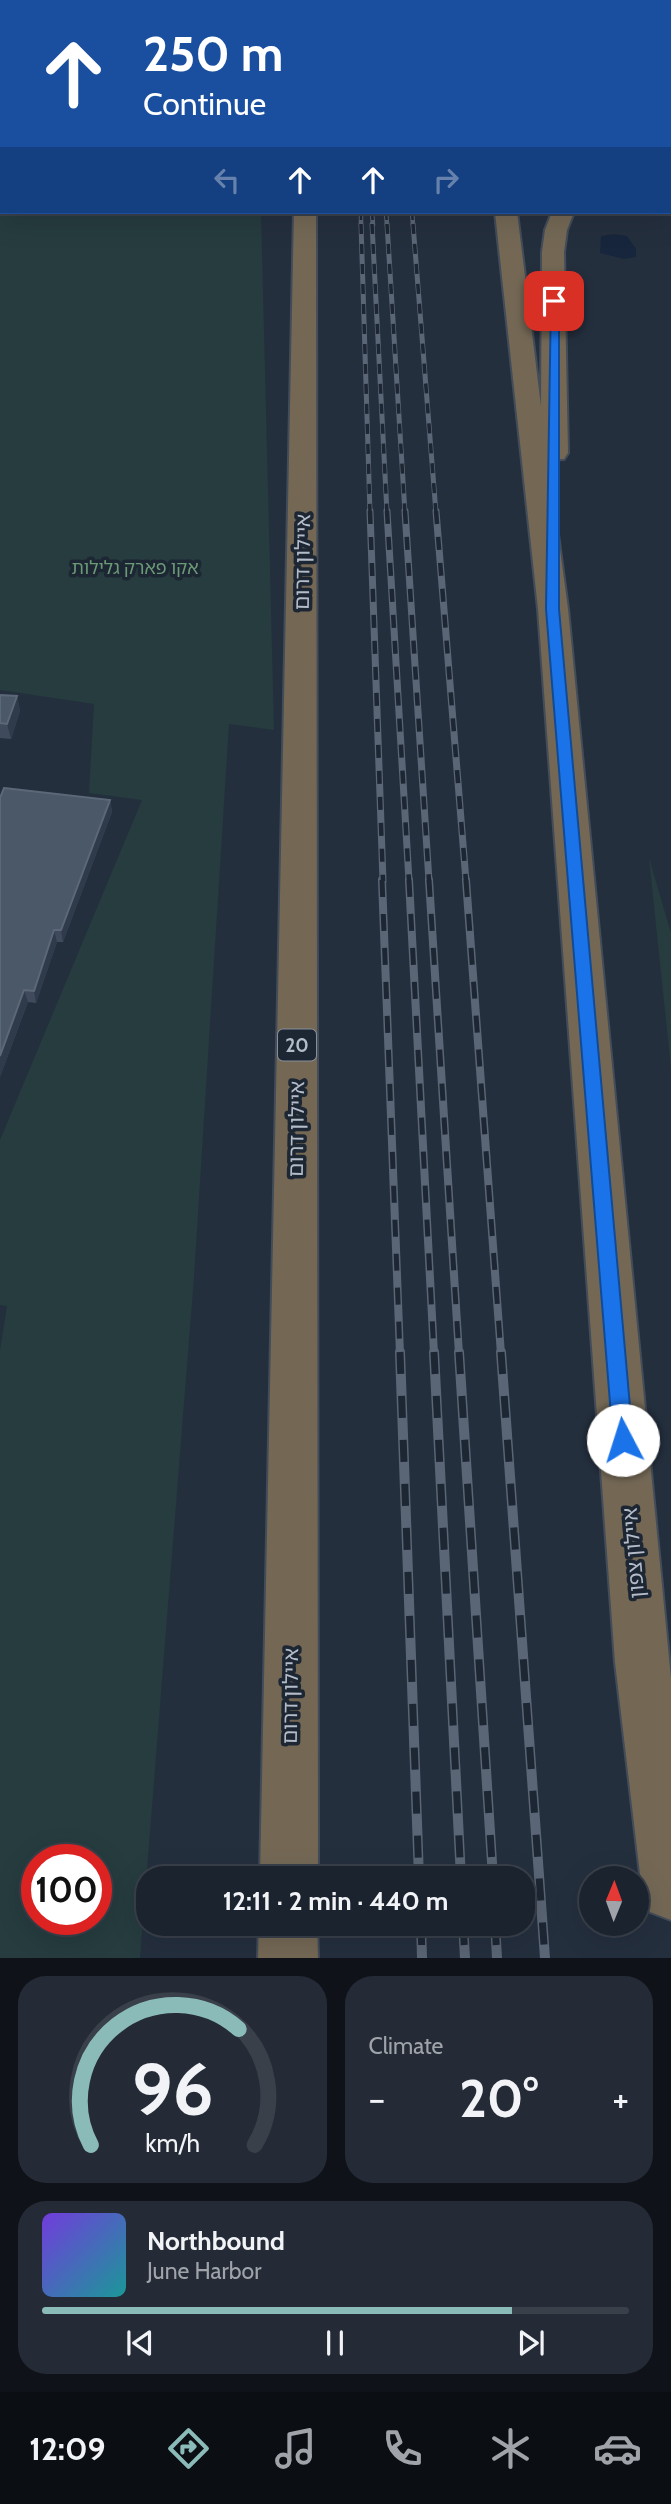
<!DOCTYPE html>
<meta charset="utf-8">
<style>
body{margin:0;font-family:Cabin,"Noto Sans Hebrew",sans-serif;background:#242b36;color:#f1f3f6;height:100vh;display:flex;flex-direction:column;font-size:26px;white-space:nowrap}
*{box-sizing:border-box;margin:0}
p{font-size:23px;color:#a0a4aa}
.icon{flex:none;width:38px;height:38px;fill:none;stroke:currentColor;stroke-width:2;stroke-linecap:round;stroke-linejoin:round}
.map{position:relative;height:1958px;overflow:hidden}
.panel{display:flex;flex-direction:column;gap:18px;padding:18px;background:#0f1319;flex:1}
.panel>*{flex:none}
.banner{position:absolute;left:0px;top:0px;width:672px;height:214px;box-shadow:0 7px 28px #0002,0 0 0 2px #39404a;background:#1a4fa0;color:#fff;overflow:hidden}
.needle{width:46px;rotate:1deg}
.fabs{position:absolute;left:579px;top:1866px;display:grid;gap:14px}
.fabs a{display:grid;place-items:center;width:70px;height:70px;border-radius:50%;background:#1b232e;box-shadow:0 7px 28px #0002,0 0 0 2px #39404a;font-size:35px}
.speed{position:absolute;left:21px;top:1844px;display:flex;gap:14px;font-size:35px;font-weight:700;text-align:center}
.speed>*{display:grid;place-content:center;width:91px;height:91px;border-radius:50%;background:#1b232e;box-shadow:0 7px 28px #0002,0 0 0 2px #39404a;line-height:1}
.speed .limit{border:10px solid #d22;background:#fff;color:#111}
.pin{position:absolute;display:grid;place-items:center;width:60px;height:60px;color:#fff;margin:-30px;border-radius:14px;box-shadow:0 4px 10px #0006}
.me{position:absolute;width:77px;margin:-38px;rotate:355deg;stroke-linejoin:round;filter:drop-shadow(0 0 5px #0008)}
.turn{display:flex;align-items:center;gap:24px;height:147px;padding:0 28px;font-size:32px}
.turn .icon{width:91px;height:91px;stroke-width:2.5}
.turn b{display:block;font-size:49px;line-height:60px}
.lanes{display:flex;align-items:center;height:66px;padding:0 28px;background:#0003;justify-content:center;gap:35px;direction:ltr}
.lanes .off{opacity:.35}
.big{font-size:52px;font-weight:800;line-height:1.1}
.panel .widget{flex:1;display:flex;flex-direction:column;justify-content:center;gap:10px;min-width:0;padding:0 24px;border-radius:28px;background:#242b36}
.panel .dial{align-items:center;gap:0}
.dial svg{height:182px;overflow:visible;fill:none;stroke:#39404a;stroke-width:7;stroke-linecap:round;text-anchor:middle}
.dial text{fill:#f1f3f6;stroke:none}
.song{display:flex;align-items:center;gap:21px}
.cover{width:84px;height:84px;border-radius:10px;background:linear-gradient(135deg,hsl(260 70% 55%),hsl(180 70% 35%))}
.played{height:7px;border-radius:4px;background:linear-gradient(90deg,#8bbbb9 80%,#39404a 80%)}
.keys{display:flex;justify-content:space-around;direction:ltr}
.heat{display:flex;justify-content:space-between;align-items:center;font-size:38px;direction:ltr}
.panel .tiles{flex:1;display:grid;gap:18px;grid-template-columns:1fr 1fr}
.widget:last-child{grid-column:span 2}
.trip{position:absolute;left:136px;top:1866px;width:399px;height:70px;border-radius:28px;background:#1b232e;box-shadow:0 7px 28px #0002,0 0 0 2px #39404a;font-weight:800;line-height:70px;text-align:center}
.tabs{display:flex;height:112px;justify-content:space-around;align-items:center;background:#0b0e12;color:#a0a4aa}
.tabs .icon{width:49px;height:49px}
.tabs .on{color:#8bbbb9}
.tabs b{font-size:32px;color:#f1f3f6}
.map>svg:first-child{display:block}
.green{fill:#263c3f;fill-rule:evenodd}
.water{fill:#17263c}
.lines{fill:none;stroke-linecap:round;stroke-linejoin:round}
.motorway-casing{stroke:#434c59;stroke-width:4}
.motorway{fill:#746855;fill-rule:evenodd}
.rail-far4-casing{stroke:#5a6575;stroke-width:4.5}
.rail-far3-casing{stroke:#5a6575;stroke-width:5}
.rail-far2-casing{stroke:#5a6575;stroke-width:7}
.rail-far1-casing{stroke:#5a6575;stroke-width:8}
.rail-casing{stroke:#5a6575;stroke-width:10}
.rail-far4{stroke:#1d2633;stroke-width:2.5;stroke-dasharray:8;stroke-linecap:butt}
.rail-far3{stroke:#1d2633;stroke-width:3.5;stroke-dasharray:10;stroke-linecap:butt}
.rail-far2{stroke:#1d2633;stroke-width:4.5;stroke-dasharray:13;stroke-linecap:butt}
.rail-far1{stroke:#1d2633;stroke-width:5;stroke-dasharray:17;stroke-linecap:butt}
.rail{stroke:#1d2633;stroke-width:7;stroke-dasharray:22;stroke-linecap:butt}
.wall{fill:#3f4b5c}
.shaded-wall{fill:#2f3b4b}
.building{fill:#4b5868;stroke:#5c6777;stroke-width:2}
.route{fill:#1a73e8;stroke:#114b97;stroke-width:2}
.labels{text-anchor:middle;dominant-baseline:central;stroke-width:7;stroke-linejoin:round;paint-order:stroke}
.far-park-label{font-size:18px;fill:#6b9a76;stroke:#1d2633}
.shield{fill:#1d2633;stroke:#878f9c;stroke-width:2}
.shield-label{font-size:19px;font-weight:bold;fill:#b4bcc9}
.street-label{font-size:21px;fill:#b4bcc9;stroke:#1d2633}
</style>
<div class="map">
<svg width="671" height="1958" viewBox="0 0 671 1958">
<rect width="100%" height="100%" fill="#242f3e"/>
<path class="green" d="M0,28L2,212H261L274,730L229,724L194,1277L140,1958H0V1351L7,1306L0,1305V1140L142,800L89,793L94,704L0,690ZM96,1860V1920H37V1860Z
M649,858L671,933V1068Z"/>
<path class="water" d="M614,234L627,236L636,249V257L624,259L600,253L601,236Z"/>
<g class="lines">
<g class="motorway-casing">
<path id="motorway" d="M279,0H297V2H279Z
M479,0H497V2H479Z
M670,111H671V123H670Z
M294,212H316L318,1878H260Z
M495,212H517L541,406L542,252L545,230L552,212H574L567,230L564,252L568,453L564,459L548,460L568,609L671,1679V1920L650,1912L642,1891L615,1662L538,609Z
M259,1923H317L318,1958H258Z"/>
</g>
<use href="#motorway" class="motorway"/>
<g class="rail-far4-casing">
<path id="rail-far4" d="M361,212V225
M372,212L373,225
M386,212L387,225
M412,212L413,225"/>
</g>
<g class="rail-far3-casing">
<path id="rail-far3" d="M361,224L370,513
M372,224L387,513
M387,224L405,513
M413,224L436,513"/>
</g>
<g class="rail-far2-casing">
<path id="rail-far2" d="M370,511L383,881
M387,511L409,881
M405,511L429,881
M436,511L466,881"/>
</g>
<g class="rail-far1-casing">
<path id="rail-far1" d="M382,880L400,1354
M409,880L434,1354
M429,880L459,1354
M466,880L501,1354"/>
</g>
<g class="rail-casing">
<path id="rail" d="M400,1352L419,1878
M434,1352L461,1878
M459,1352L493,1878
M501,1352L545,1958
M421,1923L422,1958
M463,1923L465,1958
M495,1923L497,1958"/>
</g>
<use href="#rail-far4" class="rail-far4"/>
<use href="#rail-far3" class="rail-far3"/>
<use href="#rail-far2" class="rail-far2"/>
<use href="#rail-far1" class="rail-far1"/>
<use href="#rail" class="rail"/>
</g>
<path class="wall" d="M0,695L17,696L20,711L11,739L0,738Z
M0,798L110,800L112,812L63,942H57L36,1003L28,1002L0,1077Z"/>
<path class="shaded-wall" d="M17,696L20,711L11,739L7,724Z
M110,800L112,812L63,942L61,930Z
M54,930L57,942L36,1003L34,991Z
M24,990L28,1002L0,1077V1056Z"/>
<path class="building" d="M0,695L17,696L7,724L0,723Z
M4,788L110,800L61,930H54L34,991L24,990L0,1056V798Z"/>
<path class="route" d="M551,299L559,301V609L633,1440L630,1447L623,1450L616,1447L613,1440L546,609Z"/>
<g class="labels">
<g class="far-park-label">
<text x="135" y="568">אקו פארק גלילות</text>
</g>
<rect class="shield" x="278" y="1029.5" width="38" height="31" rx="5"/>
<g class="shield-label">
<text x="297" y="1045">20</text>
</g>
<g class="street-label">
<text transform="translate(302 562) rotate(-89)">איילון דרום</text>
<text transform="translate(296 1129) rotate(-89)">איילון דרום</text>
<text transform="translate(633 1553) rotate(-95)">איילון צפון</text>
<text transform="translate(290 1696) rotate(-89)">איילון דרום</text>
</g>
</g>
</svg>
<div class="fabs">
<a><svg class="needle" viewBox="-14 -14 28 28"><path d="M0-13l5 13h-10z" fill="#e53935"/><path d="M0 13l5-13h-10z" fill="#a0a4aa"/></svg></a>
</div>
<div class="speed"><div class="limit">100</div></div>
<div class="pin" style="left:554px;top:301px;background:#d93025"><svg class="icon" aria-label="arrive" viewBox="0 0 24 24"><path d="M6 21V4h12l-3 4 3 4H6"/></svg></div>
<svg class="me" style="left:623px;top:1440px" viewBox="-20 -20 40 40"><circle r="19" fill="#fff"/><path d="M0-13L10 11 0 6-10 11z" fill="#1a73e8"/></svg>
<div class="trip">12:11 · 2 min · 440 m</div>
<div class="banner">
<div class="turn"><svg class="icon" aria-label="ahead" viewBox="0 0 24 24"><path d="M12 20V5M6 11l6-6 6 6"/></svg><div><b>250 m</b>Continue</div></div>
<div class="lanes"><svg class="icon off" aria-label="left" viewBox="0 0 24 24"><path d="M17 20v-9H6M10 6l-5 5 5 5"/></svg><svg class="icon" aria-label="ahead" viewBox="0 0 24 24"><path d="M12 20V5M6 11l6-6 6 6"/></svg><svg class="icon" aria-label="ahead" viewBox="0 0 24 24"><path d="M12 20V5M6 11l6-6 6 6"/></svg><svg class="icon off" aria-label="right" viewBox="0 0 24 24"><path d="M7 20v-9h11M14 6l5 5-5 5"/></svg></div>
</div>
</div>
<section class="panel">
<div class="tiles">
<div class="widget dial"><svg viewBox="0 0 100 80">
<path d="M14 69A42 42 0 1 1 86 69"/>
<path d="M14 69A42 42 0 0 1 79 18" stroke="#8bbbb9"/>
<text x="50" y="56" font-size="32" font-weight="700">96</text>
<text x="50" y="72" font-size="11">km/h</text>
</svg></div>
<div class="widget"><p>Climate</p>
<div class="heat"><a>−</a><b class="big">20°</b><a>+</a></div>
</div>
<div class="widget">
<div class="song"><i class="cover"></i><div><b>Northbound</b><p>June Harbor</p></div></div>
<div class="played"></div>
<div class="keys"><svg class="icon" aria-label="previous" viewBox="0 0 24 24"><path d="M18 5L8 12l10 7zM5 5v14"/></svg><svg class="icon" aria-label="pause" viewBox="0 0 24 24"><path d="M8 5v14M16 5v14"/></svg><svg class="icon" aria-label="next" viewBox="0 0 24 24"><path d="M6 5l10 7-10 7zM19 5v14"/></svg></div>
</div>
</div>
</section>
<nav class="tabs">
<b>12:09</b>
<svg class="icon on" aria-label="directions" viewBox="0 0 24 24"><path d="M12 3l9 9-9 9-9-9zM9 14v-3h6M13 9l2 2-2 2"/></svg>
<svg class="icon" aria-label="music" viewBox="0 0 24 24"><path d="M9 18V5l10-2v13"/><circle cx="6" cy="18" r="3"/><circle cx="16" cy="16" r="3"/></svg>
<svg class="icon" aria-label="phone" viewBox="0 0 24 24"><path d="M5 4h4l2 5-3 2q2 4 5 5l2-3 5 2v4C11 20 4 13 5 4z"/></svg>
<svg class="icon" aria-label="climate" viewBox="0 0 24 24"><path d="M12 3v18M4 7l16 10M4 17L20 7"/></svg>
<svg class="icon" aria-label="car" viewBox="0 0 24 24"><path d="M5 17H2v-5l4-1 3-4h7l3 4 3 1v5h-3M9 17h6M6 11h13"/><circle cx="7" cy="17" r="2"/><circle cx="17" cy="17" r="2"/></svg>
</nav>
